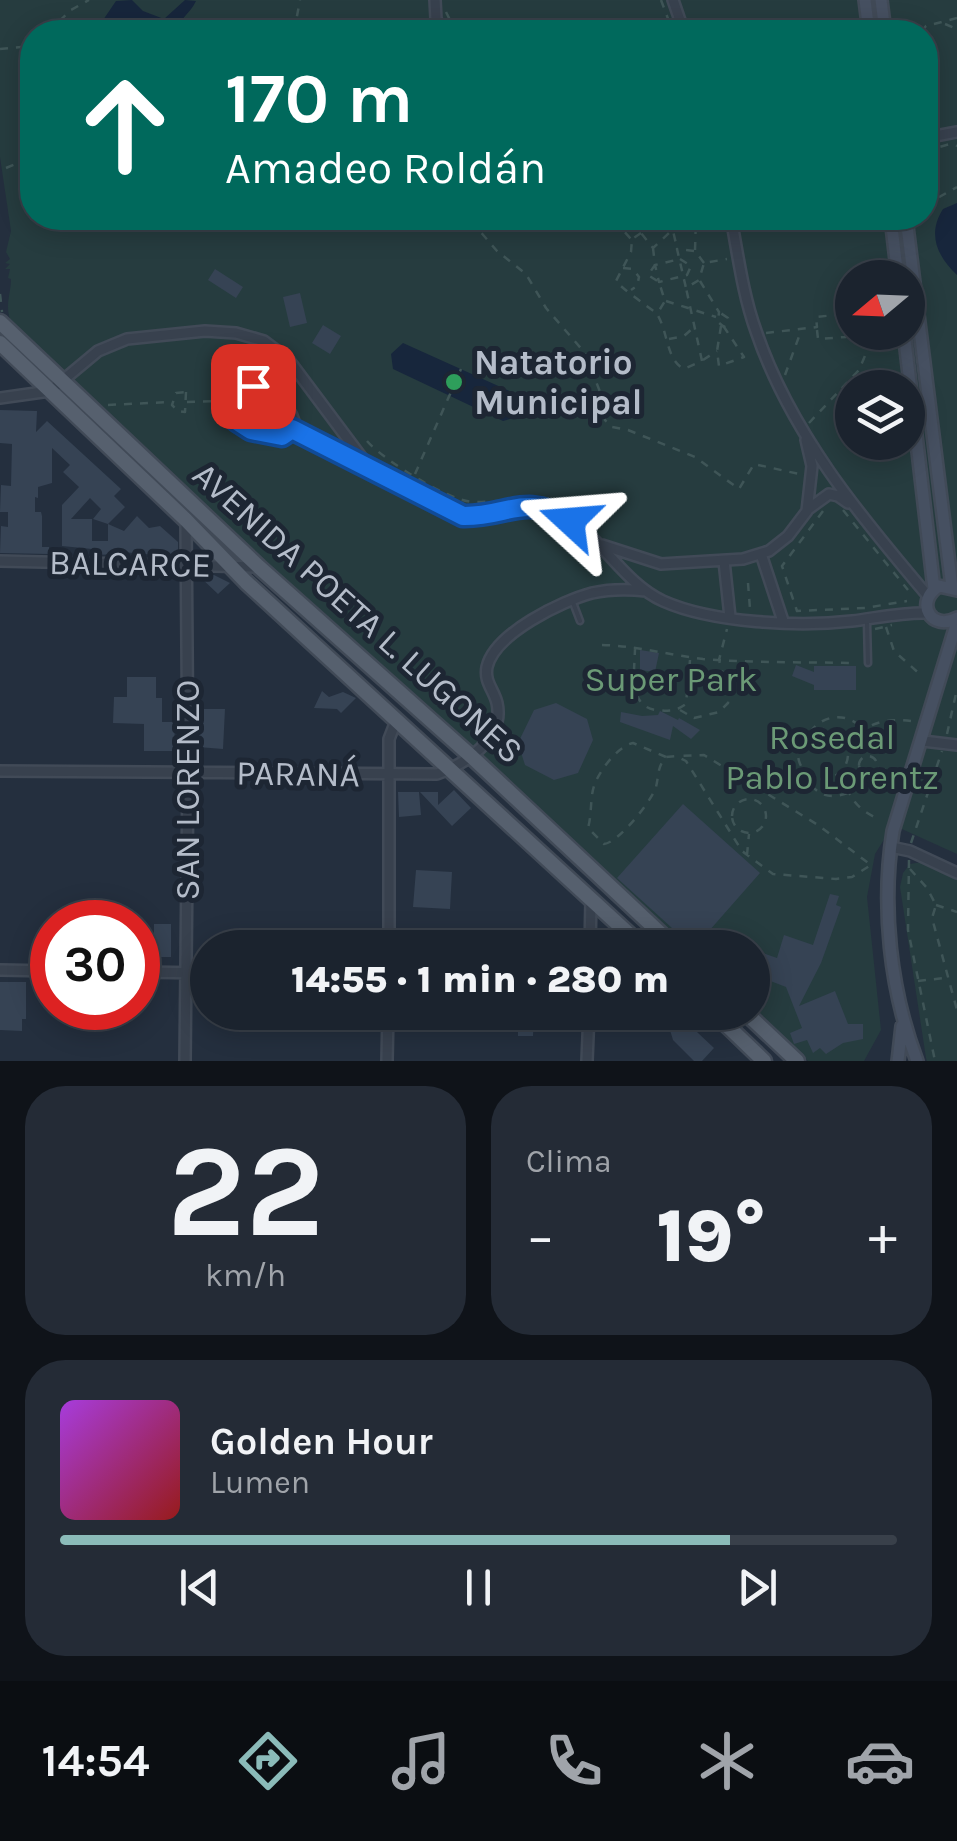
<!DOCTYPE html>
<html lang="es">
<meta charset="utf-8">
<style>
body{margin:0;font-family:Karla,sans-serif;background:#242b36;color:#f1f3f6;height:100vh;display:flex;flex-direction:column;font-size:38px;white-space:nowrap}
*{box-sizing:border-box;margin:0}
p{font-size:32px;color:#a0a4aa}
.icon{flex:none;width:55px;height:55px;fill:none;stroke:currentColor;stroke-width:2;stroke-linecap:round;stroke-linejoin:round}
.map{position:relative;height:1061px;overflow:hidden}
.side{display:flex;flex-direction:column;gap:25px;padding:25px;background:#0f1319;flex:1}
.side>*{flex:none}
.top-card{position:absolute;left:20px;top:20px;width:918px;height:210px;border-radius:40px;box-shadow:0 5px 25px #0003,0 0 0 2px #39404a;background:#00695c;color:#fff;overflow:hidden}
.needle{width:65px;rotate:251deg}
.buttons{position:absolute;left:835px;top:260px;display:grid;gap:20px}
.buttons a{display:grid;place-items:center;width:90px;height:90px;border-radius:50%;background:#1b232e;box-shadow:0 5px 25px #0003,0 0 0 2px #39404a;font-size:50px}
.speed{position:absolute;left:30px;top:900px;display:flex;gap:20px;font-size:50px;font-weight:700;text-align:center}
.speed>*{display:grid;place-content:center;width:130px;height:130px;border-radius:50%;background:#1b232e;box-shadow:0 5px 25px #0003,0 0 0 2px #39404a;line-height:1}
.speed .limit{border:15px solid #d22;background:#fff;color:#111}
.pin{position:absolute;display:grid;place-items:center;width:85px;height:85px;color:#fff;margin:-42px;border-radius:20px;box-shadow:0 5px 15px #0006}
.me{position:absolute;width:110px;margin:-55px;rotate:289deg;stroke-linejoin:round;filter:drop-shadow(0 0 8px #0008)}
.turn{display:flex;align-items:center;gap:35px;height:210px;padding:0 40px;font-size:45px}
.turn .icon{width:130px;height:130px;stroke-width:2.5}
.turn b{display:block;font-size:70px;line-height:85px}
.big{font-size:75px;font-weight:800;line-height:1.1}
.side .card{flex:1;display:flex;flex-direction:column;justify-content:center;gap:15px;min-width:0;padding:0 35px;border-radius:40px;background:#242b36}
.side .dial{align-items:center;gap:0}
.dial b{font-size:130px;line-height:1}
.song{display:flex;align-items:center;gap:30px}
.cover{width:120px;height:120px;border-radius:15px;background:linear-gradient(135deg,hsl(280 70% 55%),hsl(0 70% 35%))}
.played{height:10px;border-radius:5px;background:linear-gradient(90deg,#8bbbb9 80%,#39404a 80%)}
.keys{display:flex;justify-content:space-around;direction:ltr}
.heat{display:flex;justify-content:space-between;align-items:center;font-size:55px;direction:ltr}
.side .tiles{flex:1;display:grid;gap:25px;grid-template-columns:1fr 1fr}
.card:last-child{grid-column:span 2}
.trip{position:absolute;left:190px;top:930px;width:580px;height:100px;border-radius:50px;background:#1b232e;box-shadow:0 5px 25px #0003,0 0 0 2px #39404a;font-weight:800;line-height:100px;text-align:center}
.menu{display:flex;height:160px;justify-content:space-around;align-items:center;background:#0b0e12;color:#a0a4aa}
.menu .icon{width:70px;height:70px}
.menu .selected{color:#8bbbb9}
.menu b{font-size:45px;color:#f1f3f6}
.map>svg:first-child{display:block}
.green{fill:#263c3f;fill-rule:evenodd}
.water{fill:#17263c}
.building{fill:#364354;fill-rule:evenodd}
.lines{fill:none;stroke-linecap:round;stroke-linejoin:round}
.service-casing{stroke:#414a57;stroke-width:9}
.minor-casing{stroke:#414a57;stroke-width:14}
.secondary-casing{stroke:#414a57;stroke-width:16}
.primary-casing{stroke:#414a57;stroke-width:19}
.path{stroke:#3f5557;stroke-width:2.5;stroke-dasharray:8 8;stroke-linecap:butt}
.service{stroke:#38414e;stroke-width:4}
.minor{stroke:#38414e;stroke-width:9}
.secondary{stroke:#465061;stroke-width:11}
.primary{stroke:#56606e;stroke-width:14}
.route-casing{stroke:#114b97;stroke-width:25}
.route{stroke:#1a73e8;stroke-width:18}
.leisure-dot{fill:#2e9e5b;stroke:#1d2633;stroke-width:4}
.labels{text-anchor:middle;dominant-baseline:central;stroke-width:10;stroke-linejoin:round;paint-order:stroke}
.poi-label{font-size:35px;font-weight:bold;fill:#b4bcc9;stroke:#1d2633;text-anchor:start}
.street-label{font-size:35px;fill:#b4bcc9;stroke:#1d2633}
.park-label{font-size:35px;fill:#6b9a76;stroke:#1d2633}
</style>
<div class="map">
<svg width="957" height="1061" viewBox="0 0 957 1061">
<rect width="100%" height="100%" fill="#242f3e"/>
<path class="green" d="M0,0H957V854L893,825L875,854L867,897L881,1030L864,1061H808L753,1006L752,948L689,947L94,405C76,388 18,338 10,319C5,304 11,293 11,279L8,278L10,269H5L10,264L5,263L10,259L6,252L11,231L0,157ZM32,32H925V218H32ZM852,278H908V332H852ZM852,388H908V442H852Z
M922,862L957,878V1061H927L926,1058L900,887L903,873L910,864Z"/>
<path class="water" d="M132,0L143,11L164,19L185,0L196,1C190,14 179,19 175,32H105L101,23L116,1Z
M957,203V275C937,256 927,234 943,209Z
M403,343L516,394L519,399L517,411L510,419L503,421L393,369L391,354Z"/>
<path class="building" d="M215,269L243,287L236,298L208,280Z
M300,293L307,323L290,327L283,297Z
M323,325L341,336L330,354L312,343Z
M0,410L37,411L36,432L47,421L121,489L114,496L125,507L108,524L124,531L137,516L149,528L160,526L178,542V557L123,552V554L92,555V549L62,546V505L79,487L63,472L70,465L52,448V483L38,487V498L35,497V512H41L42,516V547H49V554L0,553L1,526L8,527V512H0L1,485L11,486L12,444L0,443ZM90,498L101,509L93,519L108,524V541H92V519H71Z
M214,575L230,583L218,594L199,576Z
M640,650L659,653L655,672L640,670Z
M796,665L814,672V666H856V690H814V685L792,676Z
M127,677H156V698H162V722H175L174,751H144V724L113,723L114,697H127Z
M322,691L329,697L343,692L356,698L341,713L337,709L314,708Z
M556,703L587,719L593,740L578,773L554,780L525,765L518,743L534,710Z
M197,709H225L223,749L198,747Z
M660,711L678,720L679,718L700,730L691,739L673,726L670,740L620,722L621,712L642,716L658,715Z
M454,790L471,808L452,826L420,792H438V805Z
M398,792H419L421,815L399,817Z
M683,804L760,873L694,948L617,878Z
M416,870L452,872L450,909L413,907Z
M830,894L839,896L836,905L841,907L821,963L799,1006L835,991L848,1024H863V1039L843,1043L826,1054L820,1048L813,1053L807,1040L794,1044L790,1033L802,1028L786,987L752,974L760,952L777,958L784,935L813,945Z
M154,924H171V957H138V937H154Z
M0,982H26V1019H22V1031L0,1030Z
M518,1012H534L533,1036H518Z
M687,1012H694L697,1032L714,1048L702,1061H694L673,1040L670,1030Z"/>
<g class="lines">
<g class="service-casing">
<path id="service" d="M572,600L580,621
M867,623L868,663"/>
</g>
<g class="minor-casing">
<path id="minor" d="M435,0L436,19L443,32
M673,0L684,32
M925,138L957,132
M731,218C738,255 743,295 756,331C790,432 860,516 928,596
M250,386C269,386 289,404 294,421L289,433C274,440 249,432 237,421L232,408L234,398Z
M0,398L50,391L98,351L127,339L205,331L236,333L264,341L288,359L368,466
M293,429L454,513C487,523 516,499 551,511C597,526 619,581 663,601C712,623 799,627 852,621C877,618 902,612 928,613
M807,510L829,494L838,496L848,503
M602,545L661,564L743,559L769,551L788,536L807,511L812,466L806,440
M761,554L783,621
M0,561L257,567
M724,561L730,617
M923,741L957,745
M0,771L437,774C465,764 505,739 497,703C494,690 484,682 487,667C495,633 562,601 592,593C610,589 628,589 646,591
M891,847L910,851L957,873
M389,948V739L396,721
M590,948L591,899
M0,970L52,971
M138,972L208,973
M185,1061L188,771L186,522
M387,1061L388,1012
M587,1061L589,1012"/>
</g>
<g class="secondary-casing">
<path id="secondary" d="M865,0L869,32
M881,0L885,32
M891,218L898,278
M906,218L952,587
M904,332L934,589
M957,590L939,586C914,602 931,632 957,618
M898,1061L902,1026
M917,1061C890,990 881,906 893,831L957,622"/>
</g>
<g class="primary-casing">
<path id="primary" d="M0,322L259,567L472,757L676,948
M0,343L186,520L246,582L644,948
M713,1012L764,1061
M745,1012L797,1061"/>
</g>
<path class="path" d="M661,0L673,32
M446,12L456,32
M945,24L957,29
M48,32L71,10L89,0
M294,32L300,0
M921,32L926,26L957,18
M0,49L32,46
M925,151L950,144L957,146
M6,168L32,157
M925,205L957,187
M454,218L478,229L497,251L526,274L546,308L585,353L602,397L605,420L612,427L628,430L695,457L739,489L754,464L799,474
M620,218L621,228L631,239
M642,218L641,233L653,248L685,218
M670,218L677,248
M641,233L632,239L631,252L616,281C621,288 647,306 655,312
M653,248L655,265L648,275L659,282L665,301L657,314C668,331 666,360 684,369L702,361L686,288
M695,250L696,218
M680,259L691,266L687,275L659,282L655,265Z
M704,263L695,251L677,249L686,288L699,280L704,263L727,259
M623,268L633,269L639,277L637,286L631,290
M700,281L719,312L718,322L724,327L728,318L719,312
M0,294L2,312
M666,301L716,317
M721,326L717,351L719,366L744,357L724,327
M817,330L818,339L846,337L845,327
M766,333L817,327L816,317L844,314L845,325H852
M669,339L684,336L693,328
M703,360L717,351
M785,375L801,331
M186,392L185,412L178,411L172,405L176,393Z
M187,402L224,401
M108,405L171,402
M809,423L859,370L875,332
M367,441C382,459 450,502 474,502C531,502 548,481 596,527
M415,474L461,369
M843,510L908,590
M823,511L782,566L797,611L865,608L907,601
M748,583L750,609
M886,627L894,651L922,676
M875,629L892,625
M602,645C637,646 669,655 703,659C754,663 804,662 854,663
M635,647C635,669 627,706 656,710C669,711 675,712 686,704L690,660
M689,679L725,687
M680,710L694,718L719,712L728,703L729,696L719,660L727,629
M798 754a25 25 0 1 1 50 0a25 25 0 1 1-50 0Z
M810,732C824,714 846,712 862,728
M947,734L957,689
M848,746C865,723 883,718 911,721
M859 765a9 9 0 1 1 18 0a9 9 0 1 1-18 0Z
M666,757L633,743C618,746 599,771 594,786C590,798 592,814 588,828L604,844C618,843 651,802 656,787C659,775 657,767 666,757L676,756L686,761L742,851L773,874L836,879L852,877L871,865L818,825L704,755L676,756
M878,768L896,772
M804,771C812,793 826,801 848,793
M843,772C847,796 857,810 879,819
M732 816a17 17 0 1 1 34 0a17 17 0 1 1-34 0Z
M911,843L942,751
M747,855L749,834
M909,860L908,930L935,1061
M910,869L927,888L936,905L932,918L957,1010
M936,905L957,912
M918,981L945,978"/>
<use href="#service" class="service"/>
<use href="#minor" class="minor"/>
<use href="#secondary" class="secondary"/>
<use href="#primary" class="primary"/>
</g>
<g class="lines">
<g class="route-casing">
<path id="route" d="M253,386L239,392L232,406L237,421L251,430L282,436L292,429L463,516C509,517 523,492 570,521"/>
</g>
<use href="#route" class="route"/>
</g>
<circle class="leisure-dot" cx="454" cy="382" r="10"/>
<g class="labels">
<g class="poi-label">
<text x="474" y="362">Natatorio<tspan x="474" dy="40">Municipal</tspan></text>
</g>
<g class="street-label">
<text transform="translate(130 564) rotate(1)">BALCARCE</text>
<text transform="translate(358 613) rotate(42)">AVENIDA POETA L. LUGONES</text>
<text transform="translate(298 774) rotate(1)">PARANÁ</text>
<text transform="translate(187 790) rotate(-90)">SAN LORENZO</text>
</g>
<g class="park-label">
<text x="671" y="679">Super Park</text>
<text x="832" y="737">Rosedal<tspan x="832" dy="40">Pablo Lorentz</tspan></text>
</g>
</g>
</svg>
<div class="buttons">
<a><svg class="needle" viewBox="-14 -14 28 28"><path d="M0-13l5 13h-10z" fill="#e53935"/><path d="M0 13l5-13h-10z" fill="#a0a4aa"/></svg></a>
<a><svg class="icon" aria-label="layers" viewBox="0 0 24 24"><path d="M12 4l9 5-9 5-9-5zM3 14l9 5 9-5"/></svg></a>
</div>
<div class="speed"><div class="limit">30</div></div>
<div class="pin" style="left:253px;top:386px;background:#d93025"><svg class="icon" aria-label="arrive" viewBox="0 0 24 24"><path d="M6 21V4h12l-3 4 3 4H6"/></svg></div>
<svg class="me" style="left:570px;top:521px" viewBox="-20 -20 40 40"><path d="M0-17L14 15 0 8-14 15z" fill="#1a73e8" stroke="#fff" stroke-width="4"/></svg>
<div class="trip">14:55 · 1 min · 280 m</div>
<div class="top-card">
<div class="turn"><svg class="icon" aria-label="ahead" viewBox="0 0 24 24"><path d="M12 20V5M6 11l6-6 6 6"/></svg><div><b>170 m</b>Amadeo Roldán</div></div>
</div>
</div>
<section class="side">
<div class="tiles">
<div class="card dial"><b>22</b><p>km/h</p></div>
<div class="card"><p>Clima</p>
<div class="heat"><a>−</a><b class="big">19°</b><a>+</a></div>
</div>
<div class="card">
<div class="song"><i class="cover"></i><div><b>Golden Hour</b><p>Lumen</p></div></div>
<div class="played"></div>
<div class="keys"><svg class="icon" aria-label="previous" viewBox="0 0 24 24"><path d="M18 5L8 12l10 7zM5 5v14"/></svg><svg class="icon" aria-label="pause" viewBox="0 0 24 24"><path d="M8 5v14M16 5v14"/></svg><svg class="icon" aria-label="next" viewBox="0 0 24 24"><path d="M6 5l10 7-10 7zM19 5v14"/></svg></div>
</div>
</div>
</section>
<nav class="menu">
<b>14:54</b>
<svg class="icon selected" aria-label="directions" viewBox="0 0 24 24"><path d="M12 3l9 9-9 9-9-9zM9 14v-3h6M13 9l2 2-2 2"/></svg>
<svg class="icon" aria-label="music" viewBox="0 0 24 24"><path d="M9 18V5l10-2v13"/><circle cx="6" cy="18" r="3"/><circle cx="16" cy="16" r="3"/></svg>
<svg class="icon" aria-label="phone" viewBox="0 0 24 24"><path d="M5 4h4l2 5-3 2q2 4 5 5l2-3 5 2v4C11 20 4 13 5 4z"/></svg>
<svg class="icon" aria-label="climate" viewBox="0 0 24 24"><path d="M12 3v18M4 7l16 10M4 17L20 7"/></svg>
<svg class="icon" aria-label="car" viewBox="0 0 24 24"><path d="M5 17H2v-5l4-1 3-4h7l3 4 3 1v5h-3M9 17h6M6 11h13"/><circle cx="7" cy="17" r="2"/><circle cx="17" cy="17" r="2"/></svg>
</nav>
